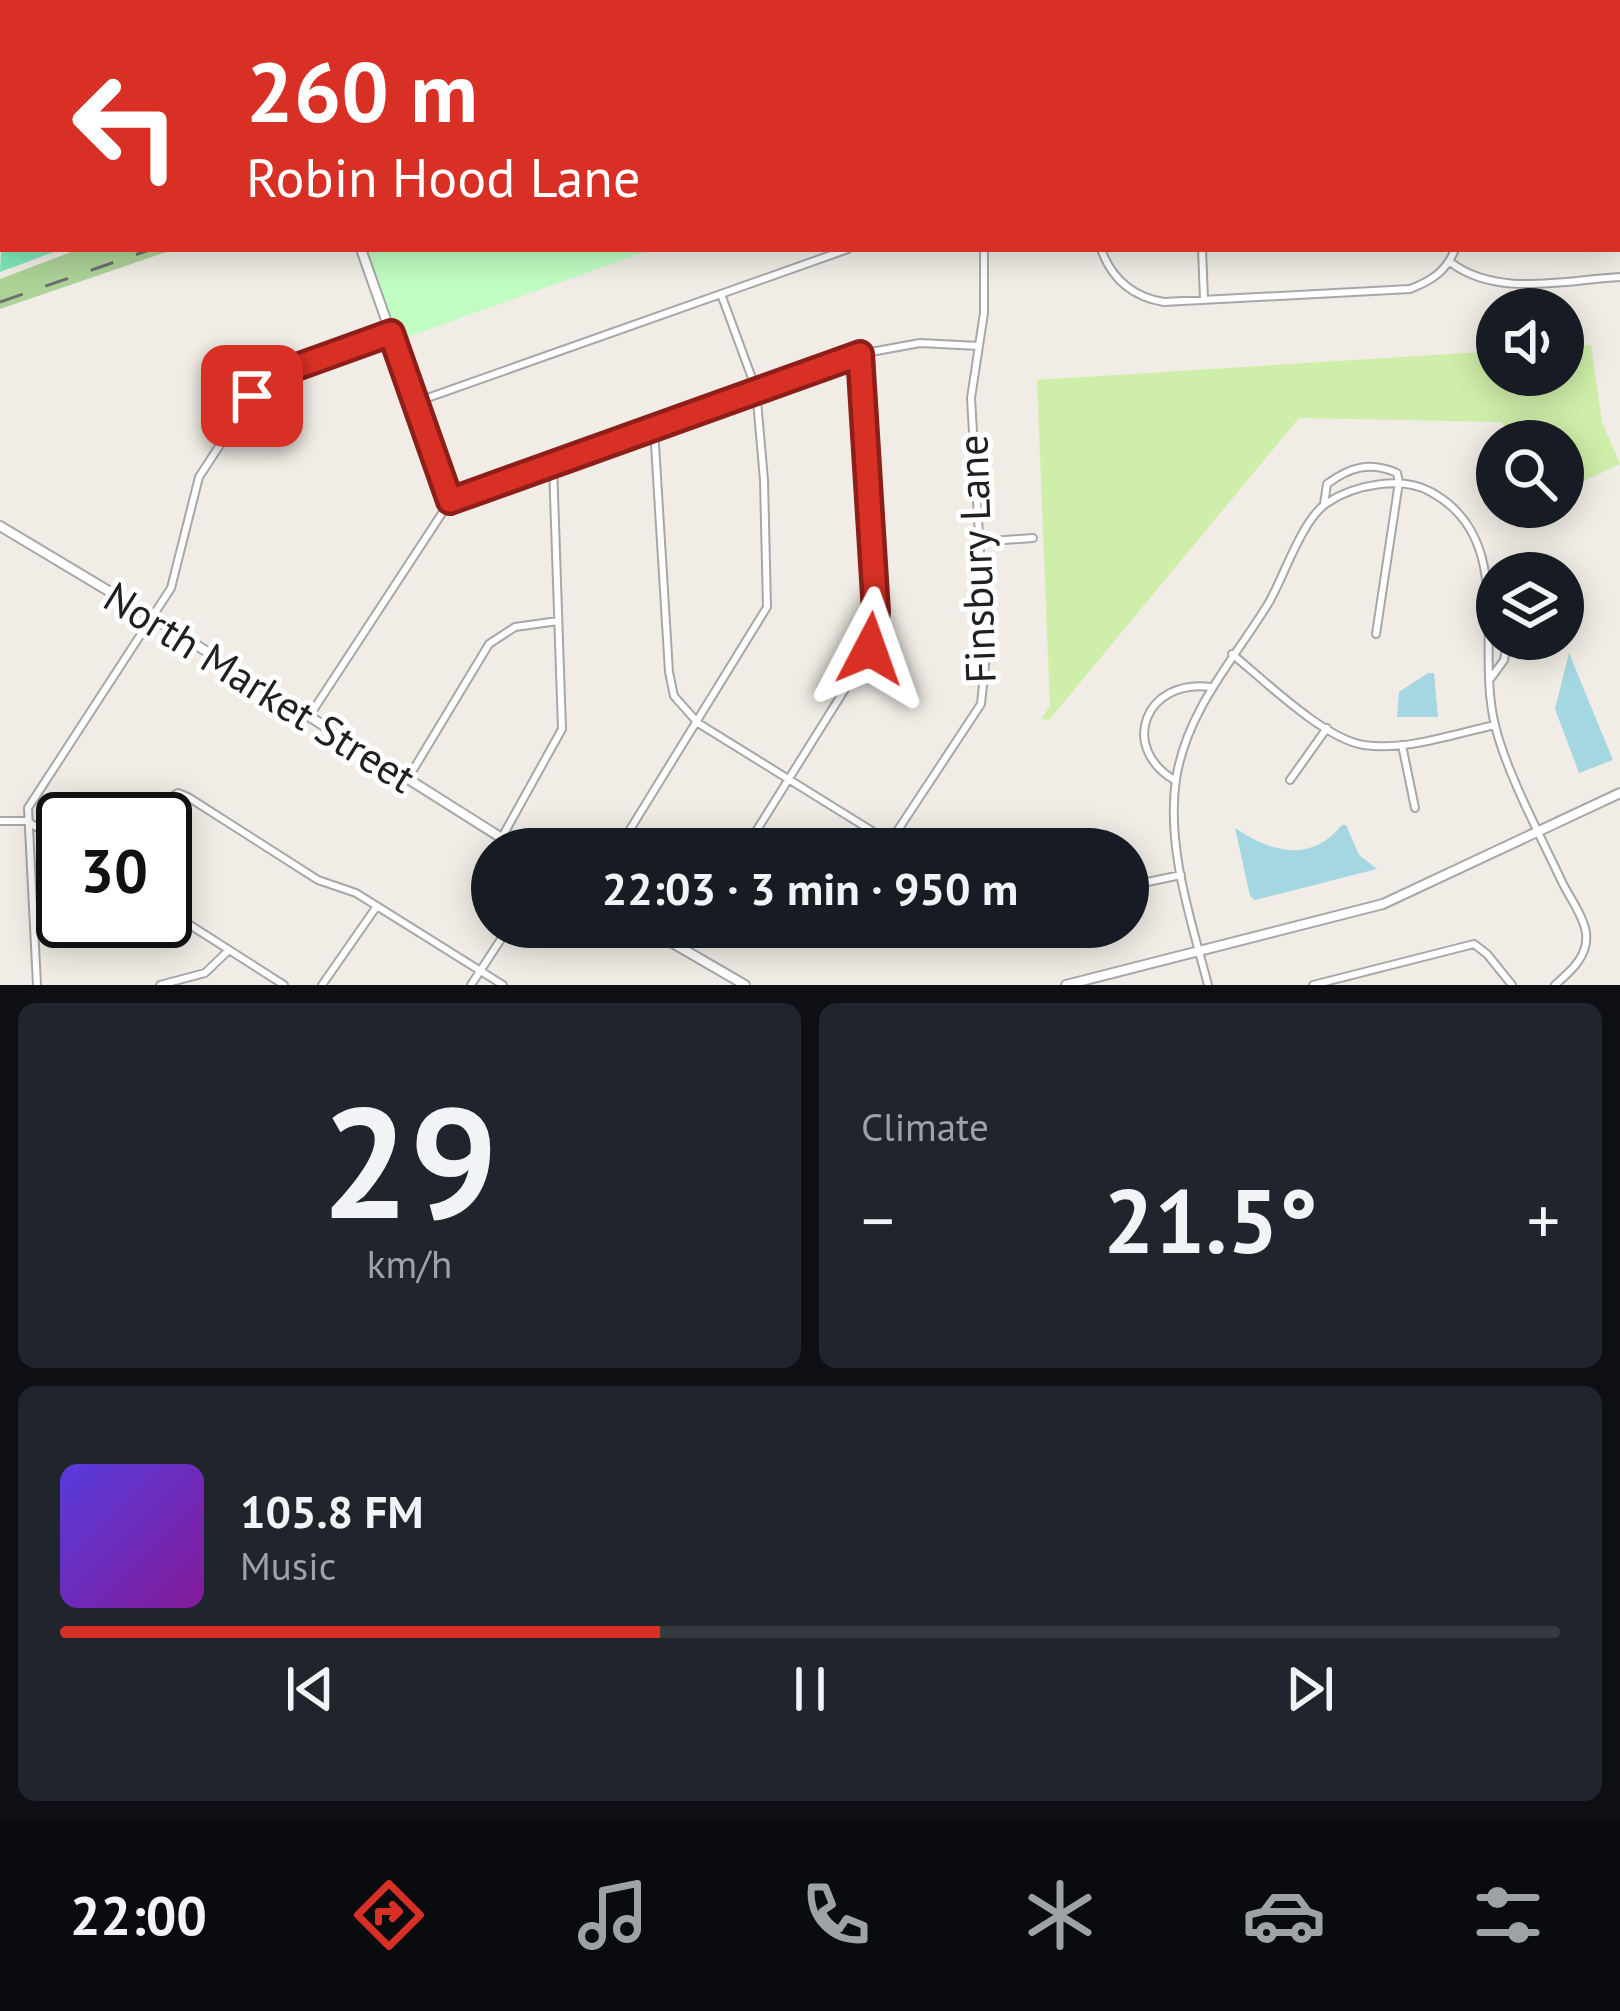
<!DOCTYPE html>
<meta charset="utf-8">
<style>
body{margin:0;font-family:"PT Sans",sans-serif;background:#20242c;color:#f1f3f6;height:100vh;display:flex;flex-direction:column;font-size:45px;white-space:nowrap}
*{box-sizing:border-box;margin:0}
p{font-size:39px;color:#9ea1a6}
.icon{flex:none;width:66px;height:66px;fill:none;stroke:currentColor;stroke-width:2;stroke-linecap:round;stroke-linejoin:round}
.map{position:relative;height:985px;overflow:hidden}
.drawer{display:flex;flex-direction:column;gap:18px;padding:18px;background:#0d0f14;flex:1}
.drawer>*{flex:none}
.guide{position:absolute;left:0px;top:0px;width:1620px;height:252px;box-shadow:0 6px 30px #0003;background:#d93025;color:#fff;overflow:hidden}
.buttons{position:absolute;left:1476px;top:288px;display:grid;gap:24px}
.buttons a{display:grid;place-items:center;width:108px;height:108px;border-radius:50%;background:#171b24;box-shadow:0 6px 30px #0003;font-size:60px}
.speed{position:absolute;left:36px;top:792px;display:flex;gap:24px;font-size:60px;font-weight:700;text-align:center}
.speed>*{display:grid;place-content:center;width:156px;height:156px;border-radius:50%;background:#171b24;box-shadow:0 6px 30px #0003;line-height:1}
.speed .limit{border:6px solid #111;border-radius:18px;background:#fff;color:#111}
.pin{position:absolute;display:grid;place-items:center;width:102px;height:102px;color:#fff;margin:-51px;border-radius:24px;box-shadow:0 6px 18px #0006}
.me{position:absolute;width:132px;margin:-66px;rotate:4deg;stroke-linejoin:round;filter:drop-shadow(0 0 9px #0008)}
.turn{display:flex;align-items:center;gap:42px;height:252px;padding:0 48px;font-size:54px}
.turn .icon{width:156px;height:156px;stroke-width:2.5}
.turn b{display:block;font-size:84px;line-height:102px}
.big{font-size:90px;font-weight:700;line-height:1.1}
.drawer .tile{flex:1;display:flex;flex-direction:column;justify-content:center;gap:18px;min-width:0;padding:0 42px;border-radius:18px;background:#20242c}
.drawer .dial{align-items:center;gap:0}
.dial b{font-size:156px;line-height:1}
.song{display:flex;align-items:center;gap:36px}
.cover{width:144px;height:144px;border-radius:18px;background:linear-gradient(135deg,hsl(250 70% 55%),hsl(290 70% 35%))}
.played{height:12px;border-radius:6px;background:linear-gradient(90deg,#d93025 40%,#363941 40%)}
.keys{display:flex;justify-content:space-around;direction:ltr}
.heat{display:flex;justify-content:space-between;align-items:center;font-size:66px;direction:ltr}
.drawer .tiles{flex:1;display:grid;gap:18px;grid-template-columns:1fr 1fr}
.tile:last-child{grid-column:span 2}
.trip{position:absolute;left:471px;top:828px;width:678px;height:120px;border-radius:60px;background:#171b24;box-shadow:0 6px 30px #0003;font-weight:700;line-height:120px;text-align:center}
.dock{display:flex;height:192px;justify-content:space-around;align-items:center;background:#090b0e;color:#9ea1a6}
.dock .icon{width:84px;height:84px}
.dock .current{color:#d93025}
.dock b{font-size:54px;color:#f1f3f6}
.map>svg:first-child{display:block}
.grass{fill:#cfeea9}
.forest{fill:#add398}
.park{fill:#c1fdc3}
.pitch{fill:#7fe5b8}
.water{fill:#a4d7e1}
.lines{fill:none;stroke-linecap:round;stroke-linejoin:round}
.minor-casing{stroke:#a7a7a7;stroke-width:10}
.tertiary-casing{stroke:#a7a7a7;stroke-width:12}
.minor{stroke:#fff;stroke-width:6}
.tertiary{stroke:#fff;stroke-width:8}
.rail{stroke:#6e6e6e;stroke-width:3;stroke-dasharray:24 24;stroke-linecap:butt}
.route-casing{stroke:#8d1f18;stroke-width:30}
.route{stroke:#d93025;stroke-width:21}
.labels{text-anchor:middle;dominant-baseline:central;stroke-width:10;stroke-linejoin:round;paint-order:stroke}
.street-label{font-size:42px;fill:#202020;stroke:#fff}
</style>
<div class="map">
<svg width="1620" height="985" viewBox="0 0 1620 985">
<rect width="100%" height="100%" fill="#f1ede6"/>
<path class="grass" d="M1591,345L1602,422L1620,464L1563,491V441H1510L1502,422L1299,418L1049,720L1041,719L1050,706L1037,380L1497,351V375H1563V347Z"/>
<path class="forest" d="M292,0H872L863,3Z
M79,249H175L0,309V279Z"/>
<path class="park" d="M361,249H653L394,342Z"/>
<path class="pitch" d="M3,211V249H62L0,272Z"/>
<path class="water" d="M1569,653L1613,760L1579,773L1555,709Z
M1428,673H1434L1438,717H1397L1399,692Z
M1342,825H1346L1359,855L1377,869L1255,900L1250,896L1235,828C1271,852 1310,864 1342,825Z"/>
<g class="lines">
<g class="minor-casing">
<path id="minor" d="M1407,0L1408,3
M1512,0L1513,3
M1169,3L1171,0
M1446,3L1454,0
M1617,175H1620
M1101,249C1112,280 1133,297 1164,302L1410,289C1431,281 1447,271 1455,249
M1202,249L1204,299
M1450,262C1497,298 1564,280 1620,277
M416,402L848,249
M654,428L669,672L674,696L698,723L901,849
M1324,504L1327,484C1350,467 1370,461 1397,473L1399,482L1376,634
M978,542L1033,538
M1487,599L1497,608
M1232,654C1264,680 1324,739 1364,745C1407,751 1453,734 1495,725
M1491,678L1504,660L1508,639
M310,715L450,501L860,354L920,343L979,346
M1402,745L1415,808
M407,780L489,644L515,627L558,621
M1290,780L1327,728
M1176,781C1118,748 1145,678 1211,687
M156,819L169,799L178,793L188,797L318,880L356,893L503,985
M0,821H27L63,844
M501,839L562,729L553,465
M890,842L981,704L986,655L971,398L984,313V249
M618,849L767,607L764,480L756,389L721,294
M745,849L870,649L876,612L860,355
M1128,886L1181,875
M165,909L284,985
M683,948L697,927
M37,985L28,808L171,588L199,477L252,396L280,373L391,333
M160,985L205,973L229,950
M322,985L377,906
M471,985L509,927
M1208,985C1191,920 1166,847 1176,779C1187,710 1233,661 1268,604C1284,577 1302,519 1327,503C1355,484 1402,476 1431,492C1517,539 1475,647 1495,725C1506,772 1542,839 1563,884C1570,898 1584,917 1586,933C1589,956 1570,972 1555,985
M1313,985L1474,944L1487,954L1512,985"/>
</g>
<g class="tertiary-casing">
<path id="tertiary" d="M0,5L3,6
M361,249L450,501
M0,526L152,617L519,849
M645,927L745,985
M1066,985L1383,904L1620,793"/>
</g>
<use href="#minor" class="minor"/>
<use href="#tertiary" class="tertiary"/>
<path class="rail" d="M844,3L853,0
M0,302L152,249"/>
</g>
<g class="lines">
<g class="route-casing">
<path id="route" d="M252,396L280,373L391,333L450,501L860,354L876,612L870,649"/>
</g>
<use href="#route" class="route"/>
</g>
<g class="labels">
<g class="street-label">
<text transform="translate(976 559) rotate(-92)">Finsbury Lane</text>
<text transform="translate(260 687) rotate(32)">North Market Street</text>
</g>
</g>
</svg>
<div class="buttons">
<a><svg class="icon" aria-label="sound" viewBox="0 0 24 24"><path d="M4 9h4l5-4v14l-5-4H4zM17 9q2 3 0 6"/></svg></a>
<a><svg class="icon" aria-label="search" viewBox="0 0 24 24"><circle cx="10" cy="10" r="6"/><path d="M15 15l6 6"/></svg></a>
<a><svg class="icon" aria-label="layers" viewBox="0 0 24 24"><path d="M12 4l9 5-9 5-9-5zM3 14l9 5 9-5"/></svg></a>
</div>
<div class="speed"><div class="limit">30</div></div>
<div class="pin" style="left:252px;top:396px;background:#d93025"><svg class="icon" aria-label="arrive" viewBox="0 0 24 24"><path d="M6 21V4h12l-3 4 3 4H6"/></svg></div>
<svg class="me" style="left:870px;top:649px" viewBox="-20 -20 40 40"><path d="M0-17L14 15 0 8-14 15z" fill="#d93025" stroke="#fff" stroke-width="4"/></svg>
<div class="trip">22:03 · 3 min · 950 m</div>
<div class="guide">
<div class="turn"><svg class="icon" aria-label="left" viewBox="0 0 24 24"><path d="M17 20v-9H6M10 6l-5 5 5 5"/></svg><div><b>260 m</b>Robin Hood Lane</div></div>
</div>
</div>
<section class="drawer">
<div class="tiles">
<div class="tile dial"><b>29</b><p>km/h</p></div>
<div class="tile"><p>Climate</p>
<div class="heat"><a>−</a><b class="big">21.5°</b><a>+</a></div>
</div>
<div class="tile">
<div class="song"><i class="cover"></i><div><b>105.8 FM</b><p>Music</p></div></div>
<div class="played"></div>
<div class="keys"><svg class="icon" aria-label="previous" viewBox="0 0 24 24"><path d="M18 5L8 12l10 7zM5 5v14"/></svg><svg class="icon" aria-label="pause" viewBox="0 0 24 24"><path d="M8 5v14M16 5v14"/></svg><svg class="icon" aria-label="next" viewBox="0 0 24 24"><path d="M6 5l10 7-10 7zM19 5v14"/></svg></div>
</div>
</div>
</section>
<nav class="dock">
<b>22:00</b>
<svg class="icon current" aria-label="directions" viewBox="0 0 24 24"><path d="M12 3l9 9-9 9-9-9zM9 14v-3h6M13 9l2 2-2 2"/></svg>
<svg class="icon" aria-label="music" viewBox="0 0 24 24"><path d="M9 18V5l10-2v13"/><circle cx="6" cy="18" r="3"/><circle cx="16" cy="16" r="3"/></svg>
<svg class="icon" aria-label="phone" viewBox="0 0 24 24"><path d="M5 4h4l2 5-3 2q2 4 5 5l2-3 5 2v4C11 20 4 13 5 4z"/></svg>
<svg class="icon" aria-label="climate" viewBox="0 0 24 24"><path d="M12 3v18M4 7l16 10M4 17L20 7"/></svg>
<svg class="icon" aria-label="car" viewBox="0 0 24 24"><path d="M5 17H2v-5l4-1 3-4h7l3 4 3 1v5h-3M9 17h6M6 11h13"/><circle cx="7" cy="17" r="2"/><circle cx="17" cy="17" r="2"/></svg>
<svg class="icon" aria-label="filters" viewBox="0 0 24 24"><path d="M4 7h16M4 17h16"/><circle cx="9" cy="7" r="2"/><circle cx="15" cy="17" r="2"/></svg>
</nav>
